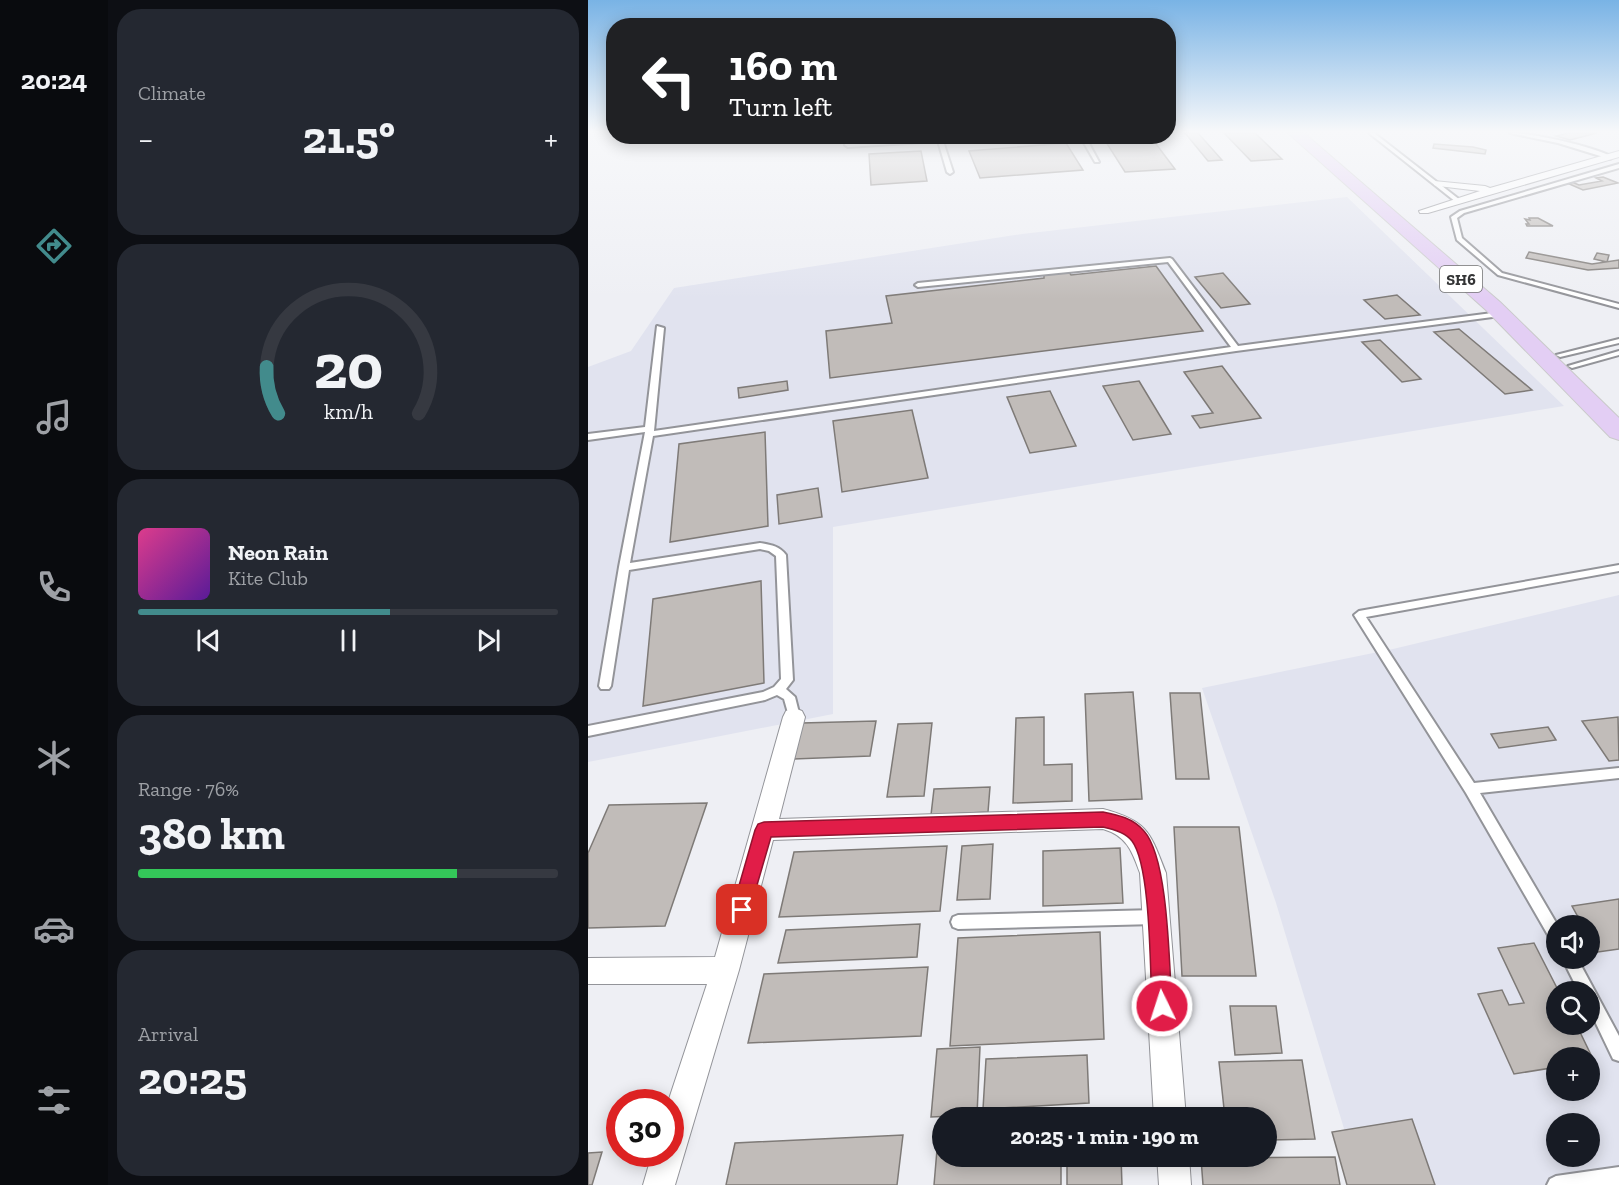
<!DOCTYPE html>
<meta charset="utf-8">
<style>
body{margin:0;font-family:"Zilla Slab",serif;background:#242831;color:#f1f3f6;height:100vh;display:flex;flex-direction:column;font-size:22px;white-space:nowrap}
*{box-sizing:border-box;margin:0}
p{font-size:20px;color:#9ea1a6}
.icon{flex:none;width:33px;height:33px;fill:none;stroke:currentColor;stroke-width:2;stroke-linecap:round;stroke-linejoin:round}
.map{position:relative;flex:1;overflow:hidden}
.panel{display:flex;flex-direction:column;gap:9px;padding:9px;background:#0d0f14;width:480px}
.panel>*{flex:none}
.banner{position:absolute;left:18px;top:18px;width:570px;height:126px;border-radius:24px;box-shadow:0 3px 15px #0003;background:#202124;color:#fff;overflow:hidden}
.buttons{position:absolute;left:958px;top:915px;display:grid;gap:12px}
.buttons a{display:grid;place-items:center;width:54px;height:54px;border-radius:50%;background:#171b24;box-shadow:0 3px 15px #0003;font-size:30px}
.speed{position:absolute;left:18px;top:1089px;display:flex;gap:12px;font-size:30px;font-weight:700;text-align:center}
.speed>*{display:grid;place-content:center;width:78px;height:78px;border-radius:50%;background:#171b24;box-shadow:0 3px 15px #0003;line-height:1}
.speed .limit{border:9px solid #d22;background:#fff;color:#111}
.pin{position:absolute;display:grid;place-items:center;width:51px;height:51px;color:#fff;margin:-26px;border-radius:12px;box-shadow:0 3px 9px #0006}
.me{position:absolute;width:66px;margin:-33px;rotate:356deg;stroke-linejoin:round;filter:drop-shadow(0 0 4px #0008)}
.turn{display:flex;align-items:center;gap:21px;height:126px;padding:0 24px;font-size:27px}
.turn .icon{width:78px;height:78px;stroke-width:2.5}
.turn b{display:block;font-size:42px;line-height:51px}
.big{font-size:45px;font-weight:700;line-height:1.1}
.panel .tile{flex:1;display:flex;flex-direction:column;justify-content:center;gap:9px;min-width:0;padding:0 21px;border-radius:24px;background:#242831}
.panel .dial{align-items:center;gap:0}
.dial svg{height:156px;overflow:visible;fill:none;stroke:#363941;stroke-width:7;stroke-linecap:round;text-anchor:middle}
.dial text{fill:#f1f3f6;stroke:none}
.song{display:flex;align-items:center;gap:18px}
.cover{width:72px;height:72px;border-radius:9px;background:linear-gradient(135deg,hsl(330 70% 55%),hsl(270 70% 35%))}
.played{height:6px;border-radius:3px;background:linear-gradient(90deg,#428b8c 60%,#363941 60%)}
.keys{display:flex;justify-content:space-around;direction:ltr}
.heat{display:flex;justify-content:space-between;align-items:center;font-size:33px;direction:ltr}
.charge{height:9px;border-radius:4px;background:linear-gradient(90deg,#34c759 76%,#363941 0)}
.trip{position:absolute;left:344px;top:1107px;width:345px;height:60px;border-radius:30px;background:#171b24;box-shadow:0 3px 15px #0003;font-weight:700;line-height:60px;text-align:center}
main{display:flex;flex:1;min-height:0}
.tab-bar{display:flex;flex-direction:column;width:108px;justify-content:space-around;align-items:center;background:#090b0e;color:#9ea1a6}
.tab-bar .icon{width:42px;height:42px}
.tab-bar .on{color:#428b8c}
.tab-bar b{font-size:27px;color:#f1f3f6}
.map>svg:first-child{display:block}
.built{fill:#e1e3ef;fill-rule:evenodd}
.building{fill:#c1bcb9;stroke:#7e7a77;stroke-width:1.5}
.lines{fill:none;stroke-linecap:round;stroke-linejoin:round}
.service-casing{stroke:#939499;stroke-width:4}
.minor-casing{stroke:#939499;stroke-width:2}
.primary-casing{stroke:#cacacb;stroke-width:2}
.service{fill:#fff;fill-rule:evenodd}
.minor{fill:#fff;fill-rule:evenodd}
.primary{fill:#e3cef4;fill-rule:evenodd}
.route{fill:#e11d48;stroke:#92132f;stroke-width:1.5}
.labels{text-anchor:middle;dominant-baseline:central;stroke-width:5;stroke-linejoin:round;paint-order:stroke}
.shield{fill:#fff;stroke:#717272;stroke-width:1.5}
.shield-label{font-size:16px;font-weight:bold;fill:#343536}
</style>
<main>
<nav class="tab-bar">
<b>20:24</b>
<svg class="icon on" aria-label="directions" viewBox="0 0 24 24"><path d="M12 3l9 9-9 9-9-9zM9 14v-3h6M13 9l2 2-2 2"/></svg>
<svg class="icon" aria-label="music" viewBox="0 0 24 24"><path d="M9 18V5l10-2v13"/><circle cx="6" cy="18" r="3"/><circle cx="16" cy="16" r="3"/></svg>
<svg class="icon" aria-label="phone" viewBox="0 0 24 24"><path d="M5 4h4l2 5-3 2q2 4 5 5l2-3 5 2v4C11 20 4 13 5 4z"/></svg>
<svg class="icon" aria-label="climate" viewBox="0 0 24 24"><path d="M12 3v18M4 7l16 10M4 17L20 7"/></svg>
<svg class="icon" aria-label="car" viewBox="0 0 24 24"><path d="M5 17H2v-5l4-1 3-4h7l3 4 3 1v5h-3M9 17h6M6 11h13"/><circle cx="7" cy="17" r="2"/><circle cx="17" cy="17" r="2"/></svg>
<svg class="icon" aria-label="filters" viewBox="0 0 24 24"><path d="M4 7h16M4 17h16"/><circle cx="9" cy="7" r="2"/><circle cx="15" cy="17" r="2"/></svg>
</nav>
<section class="panel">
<div class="tile"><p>Climate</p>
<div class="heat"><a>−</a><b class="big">21.5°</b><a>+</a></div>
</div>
<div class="tile dial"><svg viewBox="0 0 100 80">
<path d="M14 69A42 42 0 1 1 86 69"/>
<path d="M14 69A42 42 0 0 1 8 45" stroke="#428b8c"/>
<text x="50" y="56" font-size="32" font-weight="700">20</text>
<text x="50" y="72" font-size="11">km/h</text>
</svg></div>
<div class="tile">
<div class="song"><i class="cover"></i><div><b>Neon Rain</b><p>Kite Club</p></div></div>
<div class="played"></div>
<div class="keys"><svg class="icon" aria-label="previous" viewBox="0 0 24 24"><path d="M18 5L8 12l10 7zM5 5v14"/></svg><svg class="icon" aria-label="pause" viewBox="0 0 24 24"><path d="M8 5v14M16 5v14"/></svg><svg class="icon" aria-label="next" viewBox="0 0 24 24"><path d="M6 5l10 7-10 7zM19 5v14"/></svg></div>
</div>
<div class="tile"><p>Range · 76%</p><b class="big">380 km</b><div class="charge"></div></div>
<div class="tile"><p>Arrival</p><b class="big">20:25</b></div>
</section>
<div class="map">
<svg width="1031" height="1185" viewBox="0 0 1031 1185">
<rect width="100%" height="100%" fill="#eeeff4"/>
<path class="built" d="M759,197L976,406L245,527V714L0,762V367L43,351L86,288L434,234Z
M1031,595V1185H773L688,903L614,688L805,649ZM969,926H1002V958H969ZM969,992H1002V1024H969ZM969,1058H1002V1090H969ZM969,1124H1002V1156H969Z"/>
<path class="building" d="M597,133H610L634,160L620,161Z
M636,133H667L694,159L663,161Z
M980,133H1009L982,140L968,136Z
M265,136H318L265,140Z
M562,136L587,169L537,172L516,139Z
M478,143L495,170L392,178L381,151Z
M846,144L885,147L898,150L897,154L845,148Z
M333,151L339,181L283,185L281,154Z
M1015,177L1030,183L995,190L979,183L984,182L991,185L1014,181L1008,178Z
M941,218H950L965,226H939L938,224H941L937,219L942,220Z
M941,252L1004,264L1031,260V268L1000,270L938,258Z
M1009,253L1021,255L1019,262L1006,259Z
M568,266L615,331L242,378L238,331L304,323L298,296L456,278V275L481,272L483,275Z
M635,273L662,304L633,308L607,277Z
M809,295L832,315L797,319L776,300Z
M871,329L944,390L917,394L846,332Z
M792,340L833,379L814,382L774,342Z
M634,366L673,418L612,428L604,416L625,413L596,372Z
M199,381L200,390L151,398L150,388Z
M551,381L583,434L545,440L515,386Z
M462,391L488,446L442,453L419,397Z
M324,410L340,478L254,492L245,421Z
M177,432L180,526L82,542L91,444Z
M230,488L234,517L191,524L189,495Z
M173,581L176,683L55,706L65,599Z
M545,692L554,799L501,801L497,694Z
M582,693H612L621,779H588Z
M456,717V765L484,764V801L425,803L428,718Z
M1030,717L1031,760L1021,761L994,721Z
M288,721L282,756L206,759L214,723Z
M344,723L336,796L299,797L310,724Z
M960,727L968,740L911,748L903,734Z
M402,787L400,812L343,815L346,789Z
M119,803L77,926L0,928V853L21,805Z
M586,827H651L668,976H594Z
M405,844L402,899L369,900L374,846Z
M359,846L352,911L191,917L206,852Z
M532,848L535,903L455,906V851Z
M1031,899V949L1010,952L1002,939V926H995L984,906Z
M332,924L329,957L190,963L198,930Z
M512,932L516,1039L362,1046L370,938Z
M946,943L971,992L969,1024H988L1006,1061H1002V1058H969V1067L926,1074L890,994L914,990L921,1005L936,1003L910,948Z
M340,967L333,1036L160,1043L176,974Z
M642,1006H688L694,1053L647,1055Z
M392,1047L389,1115L343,1117L349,1049Z
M499,1055L501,1103L395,1109L398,1059Z
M714,1060L727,1139L678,1140V1118H637L631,1062Z
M824,1119L847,1185H759L744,1132Z
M315,1135L309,1185H138L147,1143Z
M350,1138H354V1156H473V1185H346Z
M14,1152L4,1185H0V1153Z
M479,1156H533L534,1185H479Z
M747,1157L752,1185H615L613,1158Z"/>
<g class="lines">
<g class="service-casing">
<path id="service" d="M781,133H786L872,200V202H868Z
M922,133C946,133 1003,146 1025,157L1022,159L970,143Z
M258,136H262L263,143L349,138V136H354V138L416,136L355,141L365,172L362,174L359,172L350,141L260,147L257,145Z
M492,136H497L511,162H507Z
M1031,164V168L876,213L869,218L874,238L914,273L1031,304V308L910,275L869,240L863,217L872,211Z
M582,258L584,259L650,346L912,312L916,314L912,316L648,351L65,436L42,563L172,543C183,545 191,546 198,555L205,680L198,689L207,697L212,717L210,720L206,722L202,720L196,699L189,695L177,700L0,736V726L175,692L186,687L193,679L188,556L181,551L172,549L41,570L23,686L21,689H13L11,686L31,567L57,432L0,440V434L57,427L69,326L76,328L66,431L643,347L580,262L330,287L327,285L330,283Z
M1031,339V343L972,357L968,355Z
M1031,351V355L984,368L980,366Z
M1031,565V571L778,617L886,783L1031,768V778L892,793L970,926L969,944L964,942L878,793L766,615L771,611Z
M568,910L573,912L575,917L573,922L568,924L370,929L365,927L363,922L365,917L370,915Z
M974,958H989L1031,1036V1061L1025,1059L1002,1011V992H991Z
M1031,1167V1185H959L962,1179L968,1176Z"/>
</g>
<g class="minor-casing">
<path id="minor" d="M1031,151V157L840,213H832L831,211L892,191L850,186L846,185V181L897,186L902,188Z
M206,708L214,711L217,717L191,819L515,809C560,821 562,832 578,873L598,1118H566L552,873C544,851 539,836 515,829L185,840L151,970L87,1185H55L64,1154H82V1102H80L119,984H0V958L127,957L195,717L198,711Z
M569,1156H601L603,1185H571Z"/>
</g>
<g class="primary-casing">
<path id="primary" d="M700,133H716L912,302L1031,418V440L1022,437L898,310Z"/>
</g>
<use href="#service" class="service"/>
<use href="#minor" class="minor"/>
<use href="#primary" class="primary"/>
</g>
<linearGradient id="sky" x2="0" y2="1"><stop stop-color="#79b3e5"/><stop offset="0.44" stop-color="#f7f8fa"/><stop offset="1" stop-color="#f7f8fa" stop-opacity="0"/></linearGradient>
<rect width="1031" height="299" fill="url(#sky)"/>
<path class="route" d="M515,812C530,815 545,818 556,831C581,859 581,967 584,1006L581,1013L574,1016L567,1013L564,1006C562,971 563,866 544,841C537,832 525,829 515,827L183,837L160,916L154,918L147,916L144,910L167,830L170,824L176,822Z"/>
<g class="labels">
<rect class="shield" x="852" y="266" width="42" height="26" rx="4.5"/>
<g class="shield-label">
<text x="873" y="279">SH6</text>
</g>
</g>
</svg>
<div class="buttons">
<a><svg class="icon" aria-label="sound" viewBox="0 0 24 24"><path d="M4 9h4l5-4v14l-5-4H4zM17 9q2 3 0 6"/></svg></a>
<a><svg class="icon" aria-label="search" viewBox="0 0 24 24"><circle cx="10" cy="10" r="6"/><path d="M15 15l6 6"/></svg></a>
<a>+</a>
<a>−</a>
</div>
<div class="speed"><div class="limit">30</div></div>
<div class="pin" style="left:154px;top:910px;background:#d93025"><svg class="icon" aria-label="arrive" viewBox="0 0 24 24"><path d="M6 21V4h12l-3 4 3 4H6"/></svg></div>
<svg class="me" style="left:574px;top:1006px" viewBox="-20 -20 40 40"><circle r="17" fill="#e11d48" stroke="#fff" stroke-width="3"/><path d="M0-11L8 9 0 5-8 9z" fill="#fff"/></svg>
<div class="trip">20:25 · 1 min · 190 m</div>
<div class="banner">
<div class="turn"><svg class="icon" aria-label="left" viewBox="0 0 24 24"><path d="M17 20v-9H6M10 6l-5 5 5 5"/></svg><div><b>160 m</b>Turn left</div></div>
</div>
</div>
</main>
